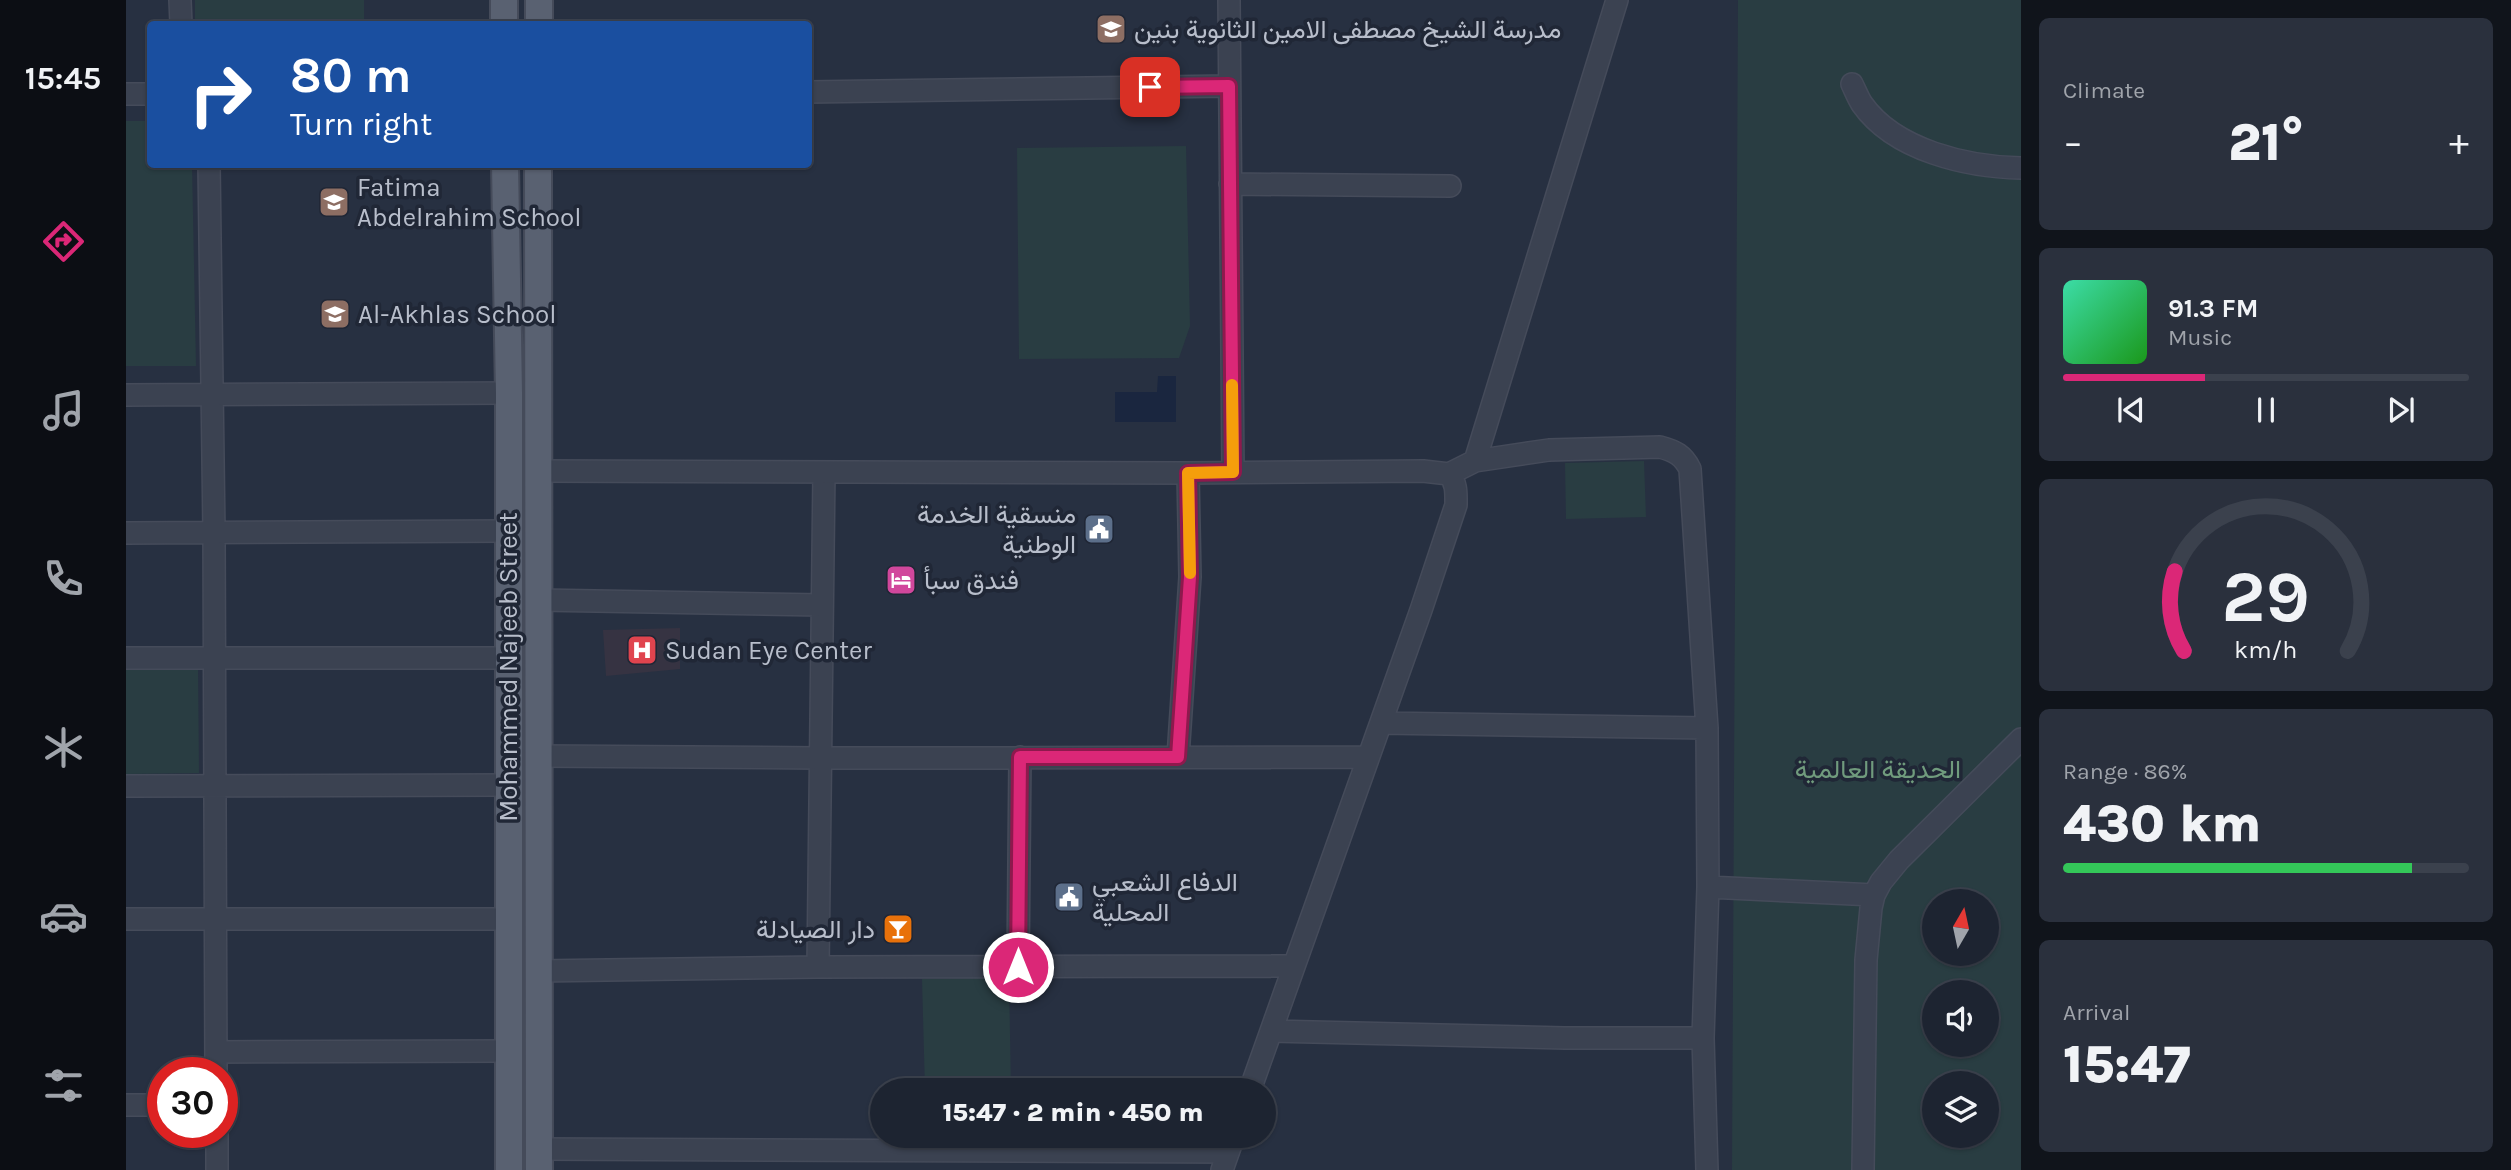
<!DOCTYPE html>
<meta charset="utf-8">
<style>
body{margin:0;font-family:Karla,Vazirmatn,sans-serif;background:#2a303d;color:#f1f3f6;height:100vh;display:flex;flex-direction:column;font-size:26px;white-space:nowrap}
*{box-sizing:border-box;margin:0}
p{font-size:23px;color:#a0a4ab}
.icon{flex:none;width:38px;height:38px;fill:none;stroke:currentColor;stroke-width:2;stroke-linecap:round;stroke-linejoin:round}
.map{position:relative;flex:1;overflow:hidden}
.details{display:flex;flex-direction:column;gap:18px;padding:18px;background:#10141b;width:490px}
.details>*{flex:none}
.banner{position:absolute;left:21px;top:21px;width:665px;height:147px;border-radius:7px;box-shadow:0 2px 5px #0004,0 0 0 2px #3b414d;background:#1a4fa0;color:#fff;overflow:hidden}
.needle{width:46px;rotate:9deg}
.controls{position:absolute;left:1796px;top:889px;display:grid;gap:14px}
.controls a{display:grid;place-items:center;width:77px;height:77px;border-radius:50%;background:#1d2431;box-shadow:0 2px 5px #0004,0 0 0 2px #3b414d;font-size:35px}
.speed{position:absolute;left:21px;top:1057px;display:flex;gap:14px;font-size:35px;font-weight:700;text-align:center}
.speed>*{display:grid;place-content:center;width:91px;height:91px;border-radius:50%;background:#1d2431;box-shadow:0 2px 5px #0004,0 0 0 2px #3b414d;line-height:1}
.speed .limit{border:10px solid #d22;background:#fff;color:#111}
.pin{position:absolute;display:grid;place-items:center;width:60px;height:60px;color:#fff;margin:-30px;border-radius:14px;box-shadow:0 4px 10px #0006}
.me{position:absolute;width:77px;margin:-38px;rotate:0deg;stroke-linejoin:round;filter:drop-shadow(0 0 5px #0008)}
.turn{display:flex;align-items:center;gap:24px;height:147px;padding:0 28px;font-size:32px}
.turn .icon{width:91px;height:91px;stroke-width:2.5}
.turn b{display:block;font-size:49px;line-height:60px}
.big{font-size:52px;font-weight:800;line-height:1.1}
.details .card{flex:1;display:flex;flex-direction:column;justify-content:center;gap:10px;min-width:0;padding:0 24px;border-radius:10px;background:#2a303d}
.details .dial{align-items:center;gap:0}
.dial svg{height:182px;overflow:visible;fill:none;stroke:#3b414d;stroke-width:7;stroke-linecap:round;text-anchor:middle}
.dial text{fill:#f1f3f6;stroke:none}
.song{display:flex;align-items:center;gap:21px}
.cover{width:84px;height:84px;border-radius:10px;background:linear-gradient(135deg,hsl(160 70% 55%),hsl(120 70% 35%))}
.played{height:7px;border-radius:4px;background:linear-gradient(90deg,#db2777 35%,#3b414d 35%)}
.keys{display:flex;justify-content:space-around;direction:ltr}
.heat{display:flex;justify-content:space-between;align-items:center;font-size:38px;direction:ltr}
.charge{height:10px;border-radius:5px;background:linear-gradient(90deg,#34c759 86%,#3b414d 0)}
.trip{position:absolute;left:744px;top:1078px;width:406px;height:70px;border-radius:35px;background:#1d2431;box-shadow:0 2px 5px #0004,0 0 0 2px #3b414d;font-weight:800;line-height:70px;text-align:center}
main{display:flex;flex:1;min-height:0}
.tab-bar{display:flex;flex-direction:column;width:126px;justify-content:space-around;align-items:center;background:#0c0e14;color:#a0a4ab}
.tab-bar .icon{width:49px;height:49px}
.tab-bar .selected{color:#db2777}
.tab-bar b{font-size:32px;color:#f1f3f6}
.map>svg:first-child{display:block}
.medical{fill:#363342}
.green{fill:#293d42;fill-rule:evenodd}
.water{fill:#1a263f}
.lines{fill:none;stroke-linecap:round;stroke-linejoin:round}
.minor-casing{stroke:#454b5a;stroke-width:24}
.major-casing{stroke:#454b5a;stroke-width:30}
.minor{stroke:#3b4251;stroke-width:21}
.major{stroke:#596171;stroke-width:26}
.route-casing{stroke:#8e194d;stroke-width:18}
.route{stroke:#db2777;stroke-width:12}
.slow{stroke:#f59e0b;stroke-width:12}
.labels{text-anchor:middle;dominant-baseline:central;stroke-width:7;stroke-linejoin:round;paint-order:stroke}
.poi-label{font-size:26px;fill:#b8becb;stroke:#202736;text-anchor:start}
.street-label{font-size:26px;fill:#b8becb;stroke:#202736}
.park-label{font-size:26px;fill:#709b7d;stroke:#202736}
</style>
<main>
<nav class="tab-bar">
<b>15:45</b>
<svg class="icon selected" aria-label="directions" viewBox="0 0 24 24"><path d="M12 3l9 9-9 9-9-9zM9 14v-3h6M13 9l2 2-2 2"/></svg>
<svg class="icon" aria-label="music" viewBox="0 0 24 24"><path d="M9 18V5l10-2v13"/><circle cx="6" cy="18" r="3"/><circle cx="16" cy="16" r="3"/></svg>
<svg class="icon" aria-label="phone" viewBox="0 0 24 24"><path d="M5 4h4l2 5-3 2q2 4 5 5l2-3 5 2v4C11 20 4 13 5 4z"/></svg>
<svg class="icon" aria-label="climate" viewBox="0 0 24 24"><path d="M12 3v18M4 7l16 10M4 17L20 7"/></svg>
<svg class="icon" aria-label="car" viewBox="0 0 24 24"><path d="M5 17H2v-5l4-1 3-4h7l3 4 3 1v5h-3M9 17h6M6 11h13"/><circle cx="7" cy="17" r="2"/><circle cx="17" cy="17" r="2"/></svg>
<svg class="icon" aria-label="filters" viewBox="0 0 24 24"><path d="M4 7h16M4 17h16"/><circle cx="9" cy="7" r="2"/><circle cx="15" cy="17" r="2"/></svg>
</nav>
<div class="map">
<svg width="1895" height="1170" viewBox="0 0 1895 1170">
<rect width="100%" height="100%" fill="#273041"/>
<path class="medical" d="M554,628V669L480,676L477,630Z"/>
<path class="green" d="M69,0H238V24H69Z
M1612,0H1895V1170H1606ZM1808,901H1860V954H1808ZM1808,992H1860V1045H1808ZM1808,1083H1860V1136H1808Z
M0,121H24V164L66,165L70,366H0Z
M1060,146L1064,326L1053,358L893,359L891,148Z
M1518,461L1520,517L1440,519L1439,463Z
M72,664L73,773L0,774V666Z
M883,978L885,1090H799L796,979Z"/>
<path class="water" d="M1032,376H1050V422H989V392H1031Z"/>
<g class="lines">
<g class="minor-casing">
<path id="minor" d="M54,0L55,24
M1103,0L1107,472
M1726,84C1729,90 1732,98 1736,104C1769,151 1842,167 1895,168
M682,92L1103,86
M0,94H24
M83,164L88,533L90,1073
M1104,184L1324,186
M0,395L383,393
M1349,461L1491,0
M413,471L1062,473L1297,471L1323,474L1349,461L1423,450L1534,447C1549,451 1557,455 1564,469L1581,728L1582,887L1577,1038L1581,1170
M0,533L382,531
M413,600L695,605
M0,658H382
M1255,723L1581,728
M414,756L693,758L1242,757
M1052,757L1064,577L1062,473
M0,786L382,785
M1582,887L1748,895
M0,919H382
M692,967L698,472
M892,967L894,757
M412,971L692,967L1167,966
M1145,1031L1439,1038H1577
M90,1052L383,1051
M1124,1090L1295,610L1330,505C1330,493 1331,484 1323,474
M0,1105H37
M91,1132V1170
M413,1149L1102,1152
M1096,1170L1108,1136
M1737,1170L1740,960L1745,908L1748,895L1755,882L1773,860L1895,739"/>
</g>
<g class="major-casing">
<path id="major" d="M413,0V24
M378,24V0
M379,164L383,393V1170
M412,164L413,1170"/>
</g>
<use href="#minor" class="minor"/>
<use href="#major" class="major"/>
</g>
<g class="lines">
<g class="route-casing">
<path id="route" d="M892,967L894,757H1052L1064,577L1062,473L1107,472L1103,86L1024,87"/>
</g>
<use href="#route" class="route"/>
<path class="slow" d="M1064,573L1062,473L1107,472L1106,385"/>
</g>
<defs>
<g id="school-square" transform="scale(1.575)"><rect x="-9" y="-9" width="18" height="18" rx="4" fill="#8d6e63" stroke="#202736"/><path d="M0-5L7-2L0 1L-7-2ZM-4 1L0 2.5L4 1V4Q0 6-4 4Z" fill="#fff"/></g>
<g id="civic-square" transform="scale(1.575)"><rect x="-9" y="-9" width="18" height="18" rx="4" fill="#5c6f8a" stroke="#202736"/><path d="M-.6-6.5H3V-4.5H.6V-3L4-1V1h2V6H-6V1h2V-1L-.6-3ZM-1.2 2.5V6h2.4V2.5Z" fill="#fff"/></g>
<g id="hotel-square" transform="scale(1.575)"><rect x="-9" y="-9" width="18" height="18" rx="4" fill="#d1479c" stroke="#202736"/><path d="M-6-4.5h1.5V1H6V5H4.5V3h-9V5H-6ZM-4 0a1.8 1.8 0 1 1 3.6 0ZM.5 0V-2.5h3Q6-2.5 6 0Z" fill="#fff"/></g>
<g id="hospital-square" transform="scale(1.575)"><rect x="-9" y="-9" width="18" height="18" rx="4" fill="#e0444e" stroke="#202736"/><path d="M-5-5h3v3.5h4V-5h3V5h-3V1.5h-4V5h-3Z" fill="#fff"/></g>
<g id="bar-square" transform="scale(1.575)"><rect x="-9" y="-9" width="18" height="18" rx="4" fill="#e8710a" stroke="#202736"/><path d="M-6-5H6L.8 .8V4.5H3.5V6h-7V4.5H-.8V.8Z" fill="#fff"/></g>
</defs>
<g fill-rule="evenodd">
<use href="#school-square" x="985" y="29"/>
<use href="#school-square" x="208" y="202"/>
<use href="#school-square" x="209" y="314"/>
<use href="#civic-square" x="973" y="529"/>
<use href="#hotel-square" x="775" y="580"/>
<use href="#hospital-square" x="516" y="650"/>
<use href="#civic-square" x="943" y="897"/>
<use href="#bar-square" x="772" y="929"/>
</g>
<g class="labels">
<g class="poi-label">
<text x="1008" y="29">مدرسة الشيخ مصطفى الامين الثانوية بنين</text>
<text x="231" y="187">Fatima<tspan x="231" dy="30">Abdelrahim School</tspan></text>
<text x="232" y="314">Al-Akhlas School</text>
<text x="950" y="514" text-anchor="end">منسقية الخدمة<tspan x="950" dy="30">الوطنية</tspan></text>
<text x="798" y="580">فندق سبأ</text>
<text x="539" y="650">Sudan Eye Center</text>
<text x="966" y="882">الدفاع الشعبي<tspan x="966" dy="30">المحلية</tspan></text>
<text x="749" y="929" text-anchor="end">دار الصيادلة</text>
</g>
<g class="street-label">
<text transform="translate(382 667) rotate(-90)">Mohammed Najeeb Street</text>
</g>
<g class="park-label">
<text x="1752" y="769">الحديقة العالمية</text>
</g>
</g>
</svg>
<div class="controls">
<a><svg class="needle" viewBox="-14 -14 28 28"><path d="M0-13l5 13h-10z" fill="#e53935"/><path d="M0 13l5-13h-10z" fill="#a0a4ab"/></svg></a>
<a><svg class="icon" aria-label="sound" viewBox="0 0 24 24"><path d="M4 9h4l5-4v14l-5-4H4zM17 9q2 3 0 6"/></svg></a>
<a><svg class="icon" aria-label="layers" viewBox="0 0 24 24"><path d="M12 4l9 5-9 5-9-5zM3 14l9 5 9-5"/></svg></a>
</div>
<div class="speed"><div class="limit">30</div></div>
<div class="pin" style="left:1024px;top:87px;background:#d93025"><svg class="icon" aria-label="arrive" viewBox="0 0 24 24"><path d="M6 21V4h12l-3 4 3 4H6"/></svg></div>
<svg class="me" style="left:892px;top:967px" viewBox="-20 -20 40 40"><circle r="17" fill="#db2777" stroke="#fff" stroke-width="3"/><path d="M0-11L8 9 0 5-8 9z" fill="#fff"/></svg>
<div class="trip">15:47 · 2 min · 450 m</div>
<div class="banner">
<div class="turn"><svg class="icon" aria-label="right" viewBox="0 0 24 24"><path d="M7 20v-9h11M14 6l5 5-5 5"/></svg><div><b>80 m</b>Turn right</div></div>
</div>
</div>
<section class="details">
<div class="card"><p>Climate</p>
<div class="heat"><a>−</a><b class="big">21°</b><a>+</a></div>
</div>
<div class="card">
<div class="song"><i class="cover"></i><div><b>91.3 FM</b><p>Music</p></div></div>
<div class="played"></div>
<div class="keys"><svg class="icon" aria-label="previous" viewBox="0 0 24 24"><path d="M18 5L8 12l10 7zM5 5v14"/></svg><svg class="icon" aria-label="pause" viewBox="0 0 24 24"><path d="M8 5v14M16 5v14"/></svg><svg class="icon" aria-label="next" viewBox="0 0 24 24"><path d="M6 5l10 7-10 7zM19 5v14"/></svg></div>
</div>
<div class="card dial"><svg viewBox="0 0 100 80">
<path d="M14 69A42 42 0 1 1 86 69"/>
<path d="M14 69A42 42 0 0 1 10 34" stroke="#db2777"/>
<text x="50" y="56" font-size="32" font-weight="700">29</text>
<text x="50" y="72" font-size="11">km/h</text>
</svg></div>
<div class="card"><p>Range · 86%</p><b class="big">430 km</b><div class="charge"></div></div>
<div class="card"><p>Arrival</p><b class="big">15:47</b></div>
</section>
</main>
